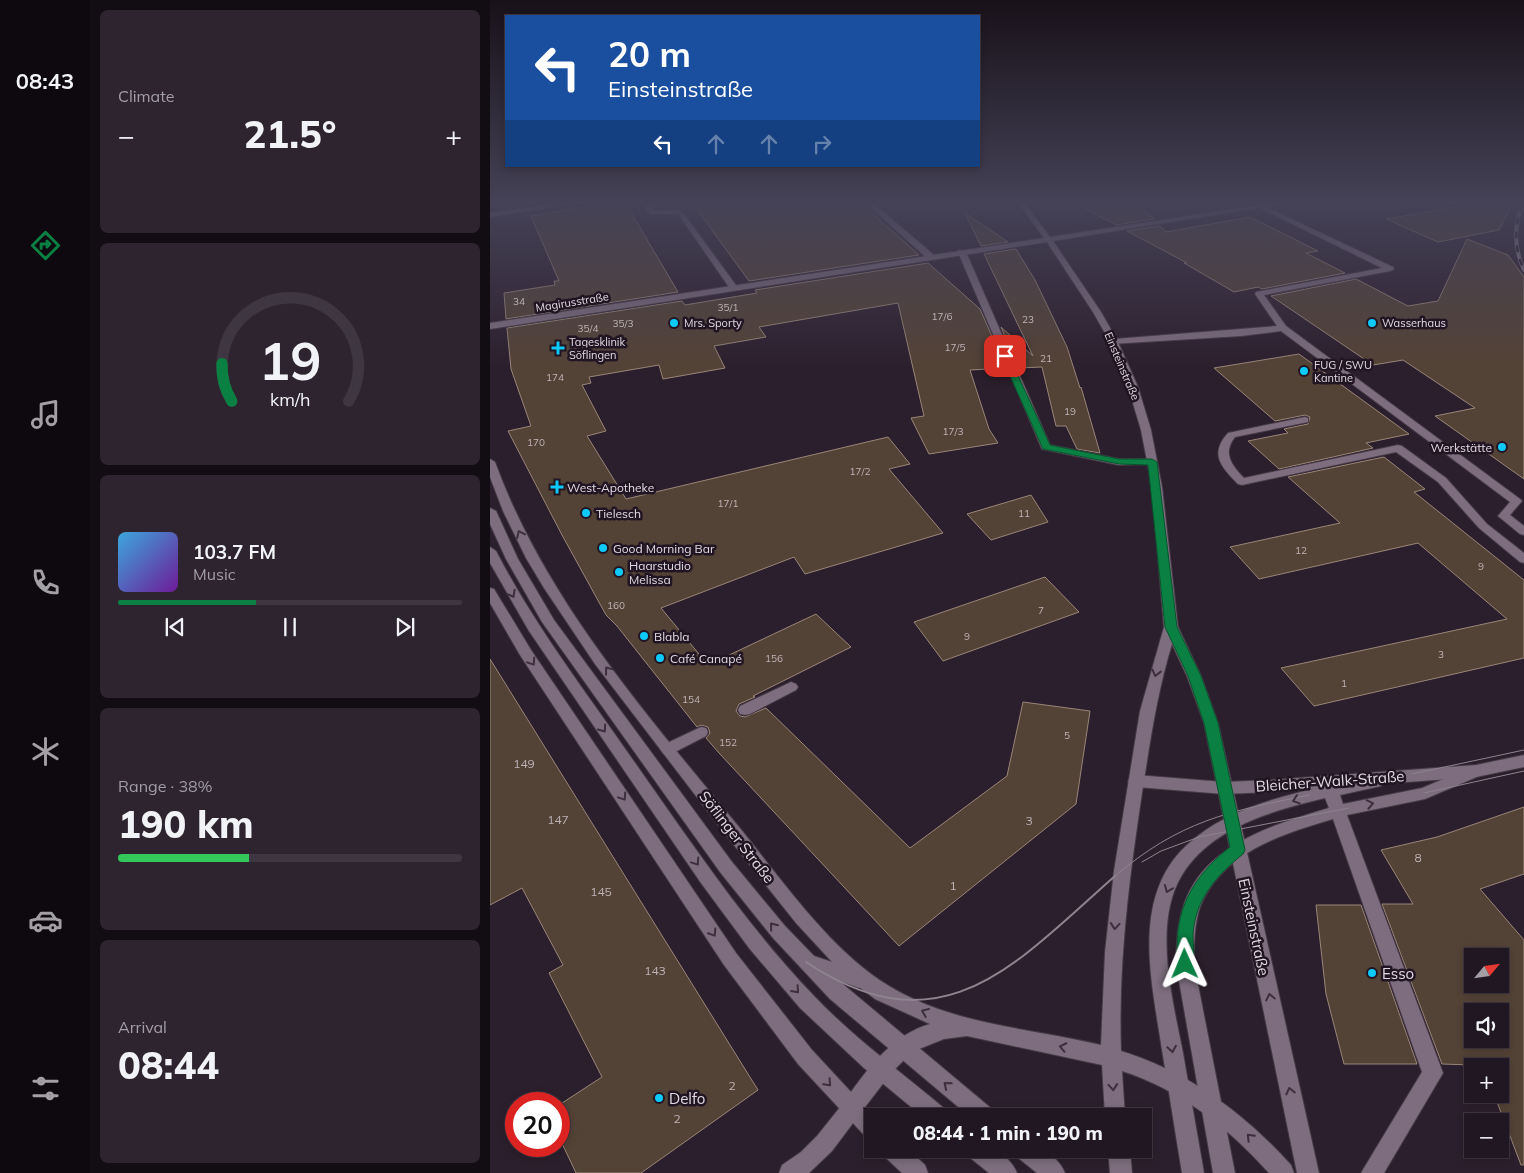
<!DOCTYPE html>
<meta charset="utf-8">
<style>
body{margin:0;font-family:Mulish,sans-serif;background:#2d242f;color:#f1f3f6;height:100vh;display:flex;flex-direction:column;font-size:19px;white-space:nowrap}
*{box-sizing:border-box;margin:0}
p{font-size:16px;color:#a29fa5}
.icon{flex:none;width:28px;height:28px;fill:none;stroke:currentColor;stroke-width:2;stroke-linecap:round;stroke-linejoin:round}
.map{position:relative;flex:1;overflow:hidden}
.details{display:flex;flex-direction:column;gap:10px;padding:10px;background:#120d13;width:400px}
.details>*{flex:none}
.top-card{position:absolute;left:15px;top:15px;width:475px;height:152px;border-radius:0px;box-shadow:0 2px 8px #0003,0 0 0 1px #3e3640;background:#1a4fa0;color:#fff;overflow:hidden}
.needle{width:32px;rotate:61deg}
.buttons{position:absolute;left:974px;top:948px;display:grid;gap:10px}
.buttons a{display:grid;place-items:center;width:45px;height:45px;border-radius:0px;background:#211722;box-shadow:0 2px 8px #0003,0 0 0 1px #3e3640;font-size:25px}
.speed{position:absolute;left:15px;top:1092px;display:flex;gap:10px;font-size:25px;font-weight:700;text-align:center}
.speed>*{display:grid;place-content:center;width:65px;height:65px;border-radius:50%;background:#211722;box-shadow:0 2px 8px #0003,0 0 0 1px #3e3640;line-height:1}
.speed .limit{border:8px solid #d22;background:#fff;color:#111}
.pin{position:absolute;display:grid;place-items:center;width:42px;height:42px;color:#fff;margin:-21px;border-radius:10px;box-shadow:0 2px 8px #0006}
.me{position:absolute;width:55px;margin:-28px;rotate:359deg;stroke-linejoin:round;filter:drop-shadow(0 0 4px #0008)}
.turn{display:flex;align-items:center;gap:18px;height:105px;padding:0 20px;font-size:22px}
.turn .icon{width:65px;height:65px;stroke-width:2.5}
.turn b{display:block;font-size:35px;line-height:42px}
.lanes{display:flex;align-items:center;height:48px;padding:0 20px;background:#0003;justify-content:center;gap:25px;direction:ltr}
.lanes .off{opacity:.35}
.big{font-size:38px;font-weight:800;line-height:1.1}
.details .card{flex:1;display:flex;flex-direction:column;justify-content:center;gap:8px;min-width:0;padding:0 18px;border-radius:8px;background:#2d242f}
.details .dial{align-items:center;gap:0}
.dial svg{height:130px;overflow:visible;fill:none;stroke:#3e3640;stroke-width:7;stroke-linecap:round;text-anchor:middle}
.dial text{fill:#f1f3f6;stroke:none}
.song{display:flex;align-items:center;gap:15px}
.cover{width:60px;height:60px;border-radius:8px;background:linear-gradient(135deg,hsl(200 70% 55%),hsl(280 70% 35%))}
.played{height:5px;border-radius:2px;background:linear-gradient(90deg,#0b8043 40%,#3e3640 40%)}
.keys{display:flex;justify-content:space-around;direction:ltr}
.heat{display:flex;justify-content:space-between;align-items:center;font-size:28px;direction:ltr}
.charge{height:8px;border-radius:4px;background:linear-gradient(90deg,#34c759 38%,#3e3640 0)}
.trip{position:absolute;left:374px;top:1108px;width:288px;height:50px;border-radius:0px;background:#211722;box-shadow:0 2px 8px #0003,0 0 0 1px #3e3640;font-weight:800;line-height:50px;text-align:center}
main{display:flex;flex:1;min-height:0}
.menu{display:flex;flex-direction:column;width:90px;justify-content:space-around;align-items:center;background:#0d090e;color:#a29fa5}
.menu .icon{width:35px;height:35px}
.menu .active{color:#0b8043}
.menu b{font-size:22px;color:#f1f3f6}
.map>svg:first-child{display:block}
.building{fill:#534236;stroke:#9a8678;fill-rule:evenodd}
.lines{fill:none;stroke-linecap:round;stroke-linejoin:round}
.service-casing{stroke:#453a46;stroke-width:2}
.minor-casing{stroke:#453a46;stroke-width:2}
.tertiary-casing{stroke:#453a46;stroke-width:2}
.service{fill:#7d6d7e;fill-rule:evenodd}
.minor{fill:#7d6d7e;fill-rule:evenodd}
.tertiary{fill:#7d6d7e;fill-rule:evenodd}
.tram-far1{stroke:#8e838f;stroke-width:1}
.tram{stroke:#8e838f;stroke-width:2}
.rail-casing{stroke:#8e838f;stroke-width:4}
.rail{stroke:#221523;stroke-width:2.5;stroke-dasharray:7;stroke-linecap:butt}
.oneway{stroke:#3d2f3e}
.route{fill:#0b8043;stroke:#07532c}
.poi-dot{fill:#0dcafa;stroke:#221523;stroke-width:2}
.labels{text-anchor:middle;dominant-baseline:central;stroke-width:5;stroke-linejoin:round;paint-order:stroke}
.number-label{font-size:10px;fill:#beb3b7}
.far-street-label{font-size:11px;fill:#e1d9e2;stroke:#221523}
.far-poi-label{font-size:11px;fill:#e1d9e2;stroke:#221523;text-anchor:start}
.poi-label{font-size:12px;fill:#e1d9e2;stroke:#221523;text-anchor:start}
.near-number-label{font-size:12px;fill:#beb3b7}
.near-street-label{font-size:15px;fill:#e1d9e2;stroke:#221523}
.near-poi-label{font-size:15px;fill:#e1d9e2;stroke:#221523;text-anchor:start}
</style>
<main>
<nav class="menu">
<b>08:43</b>
<svg class="icon active" aria-label="directions" viewBox="0 0 24 24"><path d="M12 3l9 9-9 9-9-9zM9 14v-3h6M13 9l2 2-2 2"/></svg>
<svg class="icon" aria-label="music" viewBox="0 0 24 24"><path d="M9 18V5l10-2v13"/><circle cx="6" cy="18" r="3"/><circle cx="16" cy="16" r="3"/></svg>
<svg class="icon" aria-label="phone" viewBox="0 0 24 24"><path d="M5 4h4l2 5-3 2q2 4 5 5l2-3 5 2v4C11 20 4 13 5 4z"/></svg>
<svg class="icon" aria-label="climate" viewBox="0 0 24 24"><path d="M12 3v18M4 7l16 10M4 17L20 7"/></svg>
<svg class="icon" aria-label="car" viewBox="0 0 24 24"><path d="M5 17H2v-5l4-1 3-4h7l3 4 3 1v5h-3M9 17h6M6 11h13"/><circle cx="7" cy="17" r="2"/><circle cx="17" cy="17" r="2"/></svg>
<svg class="icon" aria-label="filters" viewBox="0 0 24 24"><path d="M4 7h16M4 17h16"/><circle cx="9" cy="7" r="2"/><circle cx="15" cy="17" r="2"/></svg>
</nav>
<section class="details">
<div class="card"><p>Climate</p>
<div class="heat"><a>−</a><b class="big">21.5°</b><a>+</a></div>
</div>
<div class="card dial"><svg viewBox="0 0 100 80">
<path d="M14 69A42 42 0 1 1 86 69"/>
<path d="M14 69A42 42 0 0 1 8 46" stroke="#0b8043"/>
<text x="50" y="56" font-size="32" font-weight="700">19</text>
<text x="50" y="72" font-size="11">km/h</text>
</svg></div>
<div class="card">
<div class="song"><i class="cover"></i><div><b>103.7 FM</b><p>Music</p></div></div>
<div class="played"></div>
<div class="keys"><svg class="icon" aria-label="previous" viewBox="0 0 24 24"><path d="M18 5L8 12l10 7zM5 5v14"/></svg><svg class="icon" aria-label="pause" viewBox="0 0 24 24"><path d="M8 5v14M16 5v14"/></svg><svg class="icon" aria-label="next" viewBox="0 0 24 24"><path d="M6 5l10 7-10 7zM19 5v14"/></svg></div>
</div>
<div class="card"><p>Range · 38%</p><b class="big">190 km</b><div class="charge"></div></div>
<div class="card"><p>Arrival</p><b class="big">08:44</b></div>
</section>
<div class="map">
<svg width="1034" height="1173" viewBox="0 0 1034 1173">
<rect width="100%" height="100%" fill="#2c1f2d"/>
<path class="building" d="M113,204H136L188,292L16,319L14,293L65,285L64,281H69L41,216Z
M203,204H372L429,255L259,281Z
M586,204H649L664,219L626,225Z
M983,204H1022L1009,230L948,242L896,219Z
M475,213L518,242L491,246Z
M760,217L828,251L816,253L855,273L772,289L768,287L744,292L694,263H697L637,231L670,226L676,232Z
M977,239L1018,255L1034,277V479L945,416L985,408L913,360L883,365L781,296L866,279L918,306L948,301Z
M526,249L545,280L577,347L590,388L591,387L610,453L587,449L576,426H566L552,367L528,368L511,327L543,356L494,254Z
M438,263L490,309L516,368L480,370L499,429L508,443L439,454L421,418L434,416L408,303L269,327L276,337L224,346L235,368L173,379L169,365L99,377L101,383L92,385L116,431L97,436L136,499L398,437L420,464L399,469L453,533L315,574L304,557L171,608L218,665L326,614L361,647L263,696L265,697L249,704L246,711L250,716L255,717L276,708L420,848L517,776L533,702L600,711L586,804L409,946L229,753L216,738L220,733L218,727L211,725L207,727L127,626L116,615L72,535L18,431L41,426L21,369L17,328L192,301L195,305L267,293L265,290Z
M809,354L919,434L876,443L883,448L789,469L758,441L798,433L794,429L818,424L820,417L815,415L785,421L724,368Z
M894,457L935,489L924,492L1034,580V658L824,706L791,668L1017,619L928,543L769,579L740,547L850,523L798,477Z
M541,495L558,522L501,540L477,514Z
M555,577L589,612L453,661L424,622Z
M0,659L268,1090L151,1173H86L69,1137V1105L112,1077L59,973L73,965L32,888L0,905Z
M1034,807V874L990,889L1034,940V1165H1031L1004,1094H1010V1066L952,1064L892,904H923L891,850L947,837ZM982,956H1010V984H982ZM982,1011H1010V1039H982Z
M826,905H871L927,1064H854L836,994Z"/>
<g class="lines">
<g class="service-casing">
<path id="service" d="M163,204H176L162,208L164,211L189,210L192,212L189,214H160L155,207Z
M377,204H384L444,255V259H438Z
M772,205L903,267L904,269L900,271L774,295L796,326L1030,499L1032,501L1020,515L1034,526V535L1030,534L1008,516L1020,502L791,331L751,336L621,344V340L624,339L787,326L765,294L766,292L892,268L770,208L769,207Z
M815,417L818,418V422L745,437C732,453 742,466 754,478L908,445L912,446L956,478L997,524L1034,553V563L1030,562L989,528L948,482L906,452L752,485L748,484C731,467 719,454 738,433Z
M0,508L6,511L28,559L64,620L242,862L295,926L324,956L376,973L378,979L376,985L369,988L348,980L502,1109L505,1116H479L340,999L283,938L230,872L52,622L16,559L0,524Z
M0,547L6,551C43,623 92,687 138,753C197,836 253,922 324,996C364,1038 411,1072 455,1109L458,1116H432L374,1068L310,1008L259,948L211,883L39,631L0,563Z
M301,682L306,684L308,687L306,690L260,714L255,715L250,714L248,710L250,706Z
M211,727L216,728L218,732L216,736L183,753L178,755L173,753L170,749L173,745Z
M984,766L989,768L992,772L989,776L935,799L857,815L953,1073L894,1173H871L932,1072L843,819C792,834 731,853 710,907C704,925 704,945 704,964L745,1173H723L686,964C686,946 687,928 692,911C709,846 782,825 839,808L835,798C785,810 721,827 692,875C662,924 683,1001 693,1053C700,1093 707,1133 714,1173H692C685,1132 679,1091 672,1050C662,983 640,897 697,845C733,811 785,798 831,787L830,784L832,780L838,778L844,780L846,784L885,776L891,778L893,782L891,786L850,795L853,804L932,788Z
M476,1149C498,1148 517,1150 527,1173H499L479,1157Z
M524,1149C546,1148 565,1150 575,1173H547L527,1157Z"/>
</g>
<g class="minor-casing">
<path id="minor" d="M63,204H81L0,217V213Z
M190,214H194L248,288L247,290H241L189,215Z
M469,250L476,252L560,445L629,459H662L667,462L666,464L629,465L552,449L468,252Z
M1034,755V767L986,777L781,792L734,794L646,787L641,785L638,781L641,777L646,775L734,782L781,780L986,765Z
M362,1098L369,1101L372,1108L369,1115L342,1151L319,1173H289L292,1165L311,1152L327,1136L355,1101Z"/>
</g>
<g class="tertiary-casing">
<path id="tertiary" d="M529,204H535L560,237L776,204H792L563,241L611,312L628,342L648,387L661,430L672,487L688,627L711,676L728,723L829,1173H807L714,723L697,676L682,644C667,693 660,742 652,793C639,879 628,964 631,1051C699,1072 754,1113 801,1165L804,1173H779C739,1128 689,1089 632,1071L635,1116H615L612,1065L477,1036L454,1039L429,1049L415,1059L402,1072L375,1107L384,1116H382V1139L375,1136L308,1064L234,965L30,655L0,603V588L4,589L41,650L246,953L322,1050L361,1092C382,1063 405,1034 440,1024L385,999L356,977L306,923L232,830L105,664L54,588L36,558L13,511L0,477V459L5,462C56,602 160,718 253,832C294,883 343,953 399,986C463,1025 540,1028 611,1045L615,952L624,871L650,711L674,627L662,487L651,430L638,387L620,342L603,312L557,242L0,329V323L554,238Z
M392,1149H418L435,1165L438,1173H412L395,1157Z
M618,1149H640L642,1173H620Z"/>
</g>
<use href="#service" class="service"/>
<use href="#minor" class="minor"/>
<use href="#tertiary" class="tertiary"/>
<path class="tram-far1" d="M922,774L1034,750
M934,793L1034,771
M652,862L671,851L709,837L859,808
M624,877C689,821 739,811 820,795"/>
<path class="tram" d="M316,962C453,1053 526,963 625,876"/>
<g class="rail-casing">
<path id="rail" d="M1032,204C1024,226 1024,249 1034,270"/>
</g>
<use href="#rail" class="rail"/>
</g>
<defs><path id="oneway-chevron" d="M-2-3.5L2.5 0L-2 3.5" fill="none" stroke-width="1.6" stroke-linecap="round" stroke-linejoin="round" transform="scale(1.25)"/></defs>
<g class="oneway">
<use href="#oneway-chevron" transform="translate(30 534) rotate(-116)"/>
<use href="#oneway-chevron" transform="translate(22 594) rotate(61)"/>
<use href="#oneway-chevron" transform="translate(42 662) rotate(56)"/>
<use href="#oneway-chevron" transform="translate(118 670) rotate(-127)"/>
<use href="#oneway-chevron" transform="translate(666 673) rotate(104)"/>
<use href="#oneway-chevron" transform="translate(113 729) rotate(55)"/>
<use href="#oneway-chevron" transform="translate(133 797) rotate(56)"/>
<use href="#oneway-chevron" transform="translate(806 800) rotate(162)"/>
<use href="#oneway-chevron" transform="translate(880 804) rotate(-11)"/>
<use href="#oneway-chevron" transform="translate(206 862) rotate(56)"/>
<use href="#oneway-chevron" transform="translate(678 889) rotate(112)"/>
<use href="#oneway-chevron" transform="translate(283 926) rotate(-129)"/>
<use href="#oneway-chevron" transform="translate(625 926) rotate(95)"/>
<use href="#oneway-chevron" transform="translate(223 933) rotate(57)"/>
<use href="#oneway-chevron" transform="translate(306 990) rotate(48)"/>
<use href="#oneway-chevron" transform="translate(780 997) rotate(-102)"/>
<use href="#oneway-chevron" transform="translate(435 1012) rotate(-158)"/>
<use href="#oneway-chevron" transform="translate(573 1047) rotate(-168)"/>
<use href="#oneway-chevron" transform="translate(682 1049) rotate(81)"/>
<use href="#oneway-chevron" transform="translate(338 1083) rotate(47)"/>
<use href="#oneway-chevron" transform="translate(457 1085) rotate(-140)"/>
<use href="#oneway-chevron" transform="translate(623 1087) rotate(85)"/>
<use href="#oneway-chevron" transform="translate(800 1091) rotate(-103)"/>
<use href="#oneway-chevron" transform="translate(760 1137) rotate(-135)"/>
</g>
<linearGradient id="sky" x2="0" y2="1"><stop stop-color="#181119"/><stop offset="0.55" stop-color="#454257"/><stop offset="1" stop-color="#454257" stop-opacity="0"/></linearGradient>
<rect width="1034" height="368" fill="url(#sky)"/>
<path class="route" d="M513,354L519,356L560,445L629,459H662L667,462L687,627L711,676L728,723L755,850L753,854C727,875 705,899 703,935C703,946 706,959 701,970L695,972L689,970C686,962 687,955 687,947C687,903 707,873 740,847L714,723L698,676L675,627L658,465L629,464L553,449L511,356Z"/>
<g class="poi-dot">
<circle cx="184" cy="323" r="5"/>
<circle cx="882" cy="323" r="5"/>
<path d="M65.5 340.5h5v5h5v5h-5v5h-5v-5h-5v-5h5z"/>
<circle cx="814" cy="371" r="5"/>
<circle cx="1012" cy="447" r="5"/>
<path d="M64.5 479.5h5v5h5v5h-5v5h-5v-5h-5v-5h5z"/>
<circle cx="96" cy="513" r="5"/>
<circle cx="113" cy="548" r="5"/>
<circle cx="129" cy="572" r="5"/>
<circle cx="154" cy="636" r="5"/>
<circle cx="170" cy="658" r="5"/>
<circle cx="882" cy="973" r="5"/>
<circle cx="169" cy="1098" r="5"/>
</g>
<g class="labels">
<g class="number-label">
<text x="29" y="301">34</text>
<text x="238" y="307">35/1</text>
<text x="452" y="316">17/6</text>
<text x="538" y="319">23</text>
<text x="133" y="323">35/3</text>
<text x="98" y="328">35/4</text>
<text x="465" y="347">17/5</text>
<text x="556" y="358">21</text>
<text x="65" y="377">174</text>
<text x="580" y="411">19</text>
<text x="463" y="431">17/3</text>
<text x="46" y="442">170</text>
<text x="370" y="471">17/2</text>
<text x="238" y="503">17/1</text>
<text x="534" y="513">11</text>
<text x="811" y="550">12</text>
<text x="991" y="566">9</text>
<text x="126" y="605">160</text>
<text x="551" y="610">7</text>
<text x="477" y="636">9</text>
<text x="951" y="654">3</text>
<text x="284" y="658">156</text>
<text x="854" y="683">1</text>
<text x="201" y="699">154</text>
<text x="577" y="735">5</text>
<text x="238" y="742">152</text>
</g>
<g class="far-street-label">
<text transform="translate(82 302) rotate(-9)">Magirusstraße</text>
<text transform="translate(632 366) rotate(67)">Einsteinstraße</text>
</g>
<g class="far-poi-label">
<text x="194" y="323">Mrs. Sporty</text>
<text x="892" y="323">Wasserhaus</text>
<text x="79" y="342">Tagesklinik<tspan x="79" dy="13">Söflingen</tspan></text>
<text x="824" y="365">FUG / SWU<tspan x="824" dy="13">Kantine</tspan></text>
</g>
<g class="poi-label">
<text x="1002" y="447" text-anchor="end">Werkstätte</text>
<text x="77" y="487">West-Apotheke</text>
<text x="106" y="513">Tielesch</text>
<text x="123" y="548">Good Morning Bar</text>
<text x="139" y="565">Haarstudio<tspan x="139" dy="14">Melissa</tspan></text>
<text x="164" y="636">Blabla</text>
<text x="180" y="658">Café Canapé</text>
</g>
<g class="near-number-label">
<text x="34" y="763">149</text>
<text x="68" y="819">147</text>
<text x="539" y="820">3</text>
<text x="928" y="857">8</text>
<text x="463" y="885">1</text>
<text x="111" y="891">145</text>
<text x="165" y="970">143</text>
<text x="242" y="1085">2</text>
<text x="187" y="1118">2</text>
</g>
<g class="near-street-label">
<text transform="translate(840 781) rotate(-4)">Bleicher-Walk-Straße</text>
<text transform="translate(247 837) rotate(52)">Söflinger Straße</text>
<text transform="translate(764 927) rotate(78)">Einsteinstraße</text>
</g>
<g class="near-poi-label">
<text x="892" y="973">Esso</text>
<text x="179" y="1098">Delfo</text>
</g>
</g>
</svg>
<div class="buttons">
<a><svg class="needle" viewBox="-14 -14 28 28"><path d="M0-13l5 13h-10z" fill="#e53935"/><path d="M0 13l5-13h-10z" fill="#a29fa5"/></svg></a>
<a><svg class="icon" aria-label="sound" viewBox="0 0 24 24"><path d="M4 9h4l5-4v14l-5-4H4zM17 9q2 3 0 6"/></svg></a>
<a>+</a>
<a>−</a>
</div>
<div class="speed"><div class="limit">20</div></div>
<div class="pin" style="left:515px;top:356px;background:#d93025"><svg class="icon" aria-label="arrive" viewBox="0 0 24 24"><path d="M6 21V4h12l-3 4 3 4H6"/></svg></div>
<svg class="me" style="left:695px;top:964px" viewBox="-20 -20 40 40"><path d="M0-17L14 15 0 8-14 15z" fill="#0b8043" stroke="#fff" stroke-width="4"/></svg>
<div class="trip">08:44 · 1 min · 190 m</div>
<div class="top-card">
<div class="turn"><svg class="icon" aria-label="left" viewBox="0 0 24 24"><path d="M17 20v-9H6M10 6l-5 5 5 5"/></svg><div><b>20 m</b>Einsteinstraße</div></div>
<div class="lanes"><svg class="icon" aria-label="left" viewBox="0 0 24 24"><path d="M17 20v-9H6M10 6l-5 5 5 5"/></svg><svg class="icon off" aria-label="ahead" viewBox="0 0 24 24"><path d="M12 20V5M6 11l6-6 6 6"/></svg><svg class="icon off" aria-label="ahead" viewBox="0 0 24 24"><path d="M12 20V5M6 11l6-6 6 6"/></svg><svg class="icon off" aria-label="right" viewBox="0 0 24 24"><path d="M7 20v-9h11M14 6l5 5-5 5"/></svg></div>
</div>
</div>
</main>
